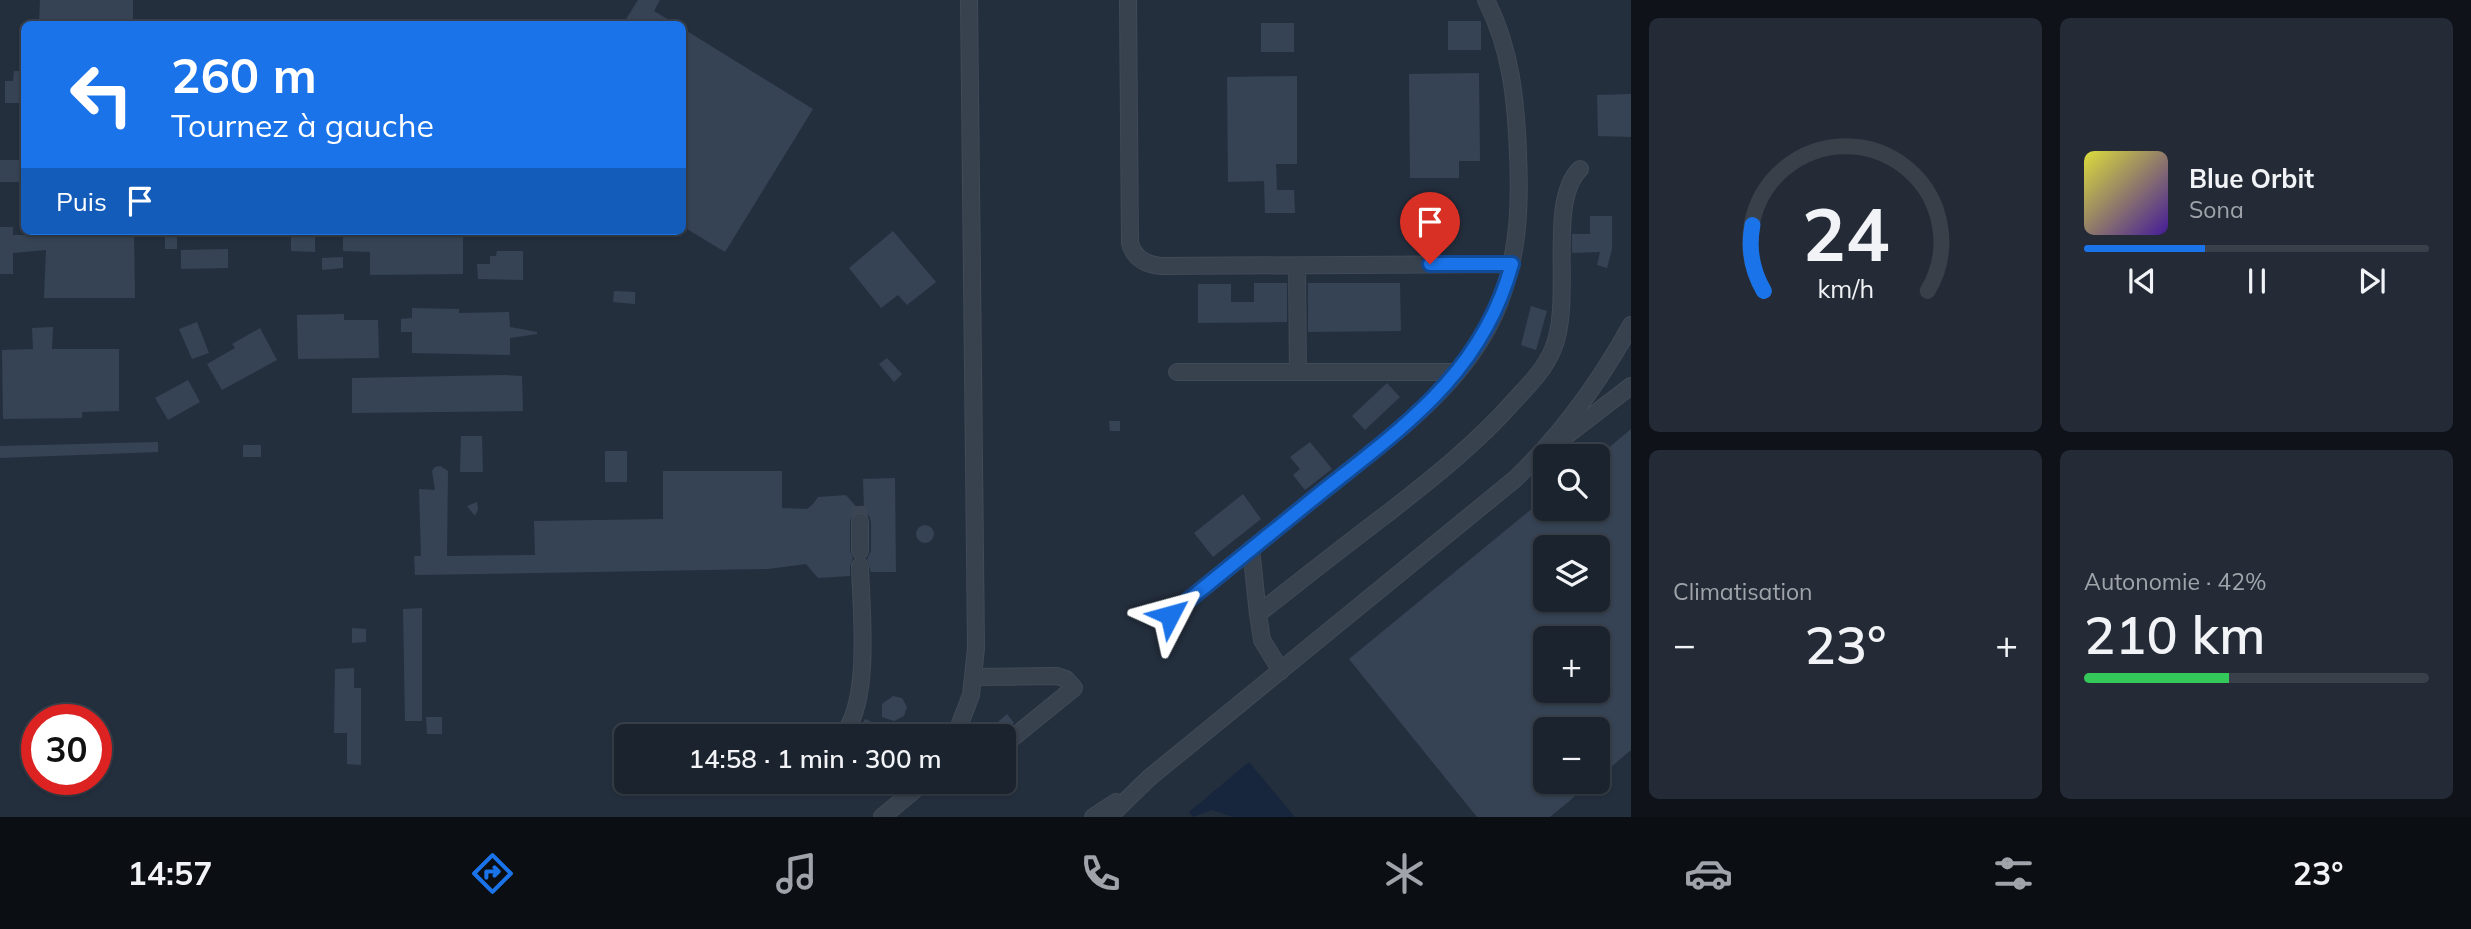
<!DOCTYPE html>
<html lang="fr">
<meta charset="utf-8">
<style>
body{margin:0;font-family:Mulish,sans-serif;background:#242b36;color:#f1f3f6;height:100vh;display:flex;flex-direction:column;font-size:26px;white-space:nowrap}
*{box-sizing:border-box;margin:0}
p{font-size:23px;color:#a0a4aa}
.icon{flex:none;width:38px;height:38px;fill:none;stroke:currentColor;stroke-width:2;stroke-linecap:round;stroke-linejoin:round}
.map{position:relative;flex:1;overflow:hidden}
.sheet{display:flex;flex-direction:column;gap:18px;padding:18px;background:#0f1319;width:840px}
.sheet>*{flex:none}
.hud{position:absolute;left:21px;top:21px;width:665px;height:214px;border-radius:10px;box-shadow:0 2px 5px #0004,0 0 0 2px #39404a;background:#1a73e8;color:#fff;overflow:hidden}
.tools{position:absolute;left:1533px;top:444px;display:grid;gap:14px}
.tools a{display:grid;place-items:center;width:77px;height:77px;border-radius:10px;background:#1b232e;box-shadow:0 2px 5px #0004,0 0 0 2px #39404a;font-size:35px}
.speed{position:absolute;left:21px;top:704px;display:flex;gap:14px;font-size:35px;font-weight:700;text-align:center}
.speed>*{display:grid;place-content:center;width:91px;height:91px;border-radius:50%;background:#1b232e;box-shadow:0 2px 5px #0004,0 0 0 2px #39404a;line-height:1}
.speed .limit{border:10px solid #d22;background:#fff;color:#111}
.pin{position:absolute;display:grid;place-items:center;width:60px;height:60px;color:#fff;margin:-72px -30px;border-radius:50% 50% 50% 0;rotate:-45deg;box-shadow:0 0 7px #0007}
.pin .icon{rotate:45deg}
.me{position:absolute;width:77px;margin:-38px;rotate:51deg;stroke-linejoin:round;filter:drop-shadow(0 0 5px #0008)}
.turn{display:flex;align-items:center;gap:24px;height:147px;padding:0 35px;font-size:32px}
.turn .icon{width:91px;height:91px;stroke-width:2.5}
.turn b{display:block;font-size:49px;line-height:60px}
.then{display:flex;align-items:center;height:66px;padding:0 35px;background:#0003;gap:14px;font-size:26px}
.big{font-size:52px;font-weight:600;line-height:1.1}
.sheet .widget{flex:1;display:flex;flex-direction:column;justify-content:center;gap:10px;min-width:0;padding:0 24px;border-radius:10px;background:#242b36}
.sheet .dial{align-items:center;gap:0}
.dial svg{height:182px;overflow:visible;fill:none;stroke:#39404a;stroke-width:7;stroke-linecap:round;text-anchor:middle}
.dial text{fill:#f1f3f6;stroke:none}
.song{display:flex;align-items:center;gap:21px}
.cover{width:84px;height:84px;border-radius:10px;background:linear-gradient(135deg,hsl(60 70% 55%),hsl(260 70% 35%))}
.played{height:7px;border-radius:4px;background:linear-gradient(90deg,#1a73e8 35%,#39404a 35%)}
.keys{display:flex;justify-content:space-around;direction:ltr}
.heat{display:flex;justify-content:space-between;align-items:center;font-size:38px;direction:ltr}
.charge{height:10px;border-radius:5px;background:linear-gradient(90deg,#34c759 42%,#39404a 0)}
.sheet .tiles{flex:1;display:grid;gap:18px;grid-template-columns:repeat(2,1fr)}
.trip{position:absolute;left:614px;top:724px;width:402px;height:70px;border-radius:10px;background:#1b232e;box-shadow:0 2px 5px #0004,0 0 0 2px #39404a;font-weight:600;line-height:70px;text-align:center}
.tab-bar{display:flex;height:112px;justify-content:space-around;align-items:center;background:#0b0e12;color:#a0a4aa}
.tab-bar .icon{width:49px;height:49px}
.tab-bar .selected{color:#1a73e8}
.tab-bar b{font-size:32px;color:#f1f3f6}
main{display:flex;flex:1;min-height:0}
.map>svg:first-child{display:block}
.water{fill:#17263c}
.building{fill:#364354;fill-rule:evenodd}
.lines{fill:none;stroke-linecap:round;stroke-linejoin:round}
.minor-tunnel{stroke:#3a4453;stroke-width:16;stroke-dasharray:16 8;stroke-linecap:butt}
.minor-casing{stroke:#414a57;stroke-width:18}
.minor{stroke:#38414e;stroke-width:16}
.route-casing{stroke:#114b97;stroke-width:18}
.route{stroke:#1a73e8;stroke-width:12}
</style>
<main>
<div class="map">
<svg width="1631" height="817" viewBox="0 0 1631 817">
<rect width="100%" height="100%" fill="#242f3e"/>
<path class="water" d="M1249,762L1295,817H1233L1212,810L1193,817L1189,812Z"/>
<path class="building" d="M40,0H133V24H39Z
M638,0H660L654,11L676,24H623Z
M1448,21H1481V50H1448Z
M1261,23H1294V52H1261Z
M682,28L813,109L725,252L682,226Z
M14,71H24V103H5V81H13Z
M1479,73L1480,161H1459V178H1410L1409,74Z
M1297,76V164H1276L1277,190H1294L1295,213H1265L1264,181L1228,182L1227,77Z
M1631,94V137L1598,136L1597,95Z
M0,160H24V182H0Z
M1590,216H1612V249L1607,268L1597,265L1600,252L1572,253V234H1590Z
M0,227H13V235H46V231H134L135,298H44L46,250L13,253V274H0Z
M165,231H177V249H165Z
M291,231H315V252L291,251Z
M343,231H463V274L370,275V252L343,251Z
M893,231L936,282L907,305L898,295L881,308L849,268Z
M228,249V268L181,269V250Z
M497,251H523V280L478,279L477,264H490V256H496Z
M343,257V268L322,270V258Z
M1254,283H1287V322L1198,323V284H1231V302H1254Z
M1308,283H1400L1401,331L1308,332Z
M614,291L635,292V304L613,302Z
M1531,306L1547,311L1536,350L1521,345Z
M412,308L459,309V313L509,312L510,327L537,332V334L510,338V355L412,353V332H401V319L412,318Z
M344,314V320H378L379,358L298,359L297,315Z
M197,322L209,353L192,359L179,329Z
M53,327L52,349H119V411L82,412V418L3,419L2,350L33,349L32,328Z
M260,328L277,360L222,390L207,364L235,348L232,344Z
M887,358L902,374L894,382L879,364Z
M503,375L522,376L523,411L352,413V378Z
M188,380L200,402L168,420L155,398Z
M1387,383L1400,397L1365,430L1352,416Z
M1109,421H1120V431H1110Z
M1631,429V750L1598,778V730H1545V782H1592L1550,817H1477L1349,659L1545,498V509H1598V457H1561L1578,444L1585,449L1590,444L1600,455ZM1545,548H1598V600H1545ZM1545,639H1598V691H1545Z
M461,436H482L483,472H460Z
M158,442V452L0,458V446Z
M1310,442L1332,469L1305,490L1293,475L1300,469L1290,457Z
M243,445H261V457H243Z
M605,451H627V482H605Z
M440,466L448,471L447,556L535,555L534,521L663,519V471H782V508L807,509L813,504L818,497L846,495L861,512L854,513L850,521V551L853,558L850,566V576L818,578L806,564L768,569L415,575L414,556H421L419,489L435,490L432,471L435,467Z
M895,478L896,572H871L867,559L871,551V522L869,516L864,512L863,479Z
M1243,494L1261,519L1213,557L1194,533Z
M477,502L478,509L475,516L467,506Z
M916 534a9 9 0 1 1 18 0a9 9 0 1 1-18 0Z
M422,608V721H405L403,609Z
M352,628L366,629V642L352,643Z
M354,668V688H361V765L347,764V733H334L335,669Z
M893,696L902,698L907,707L904,716L894,721L882,717V704Z
M1007,714L1014,723L996,737L990,729Z
M426,717H442V734H427Z
M865,719L874,723L875,737H854Z"/>
<g class="lines">
<path class="minor-tunnel" d="M859,506L860,522"/>
<g class="minor-casing">
<path id="minor" d="M1128,0L1130,243C1134,259 1147,265 1162,266L1512,264
M1297,266L1298,372
M1177,372H1457
M1558,442L1631,386
M860,522V551
M1251,549L1258,614
M1170,615C1219,575 1268,535 1318,495C1388,438 1475,381 1504,290C1519,246 1520,200 1518,154C1516,100 1511,49 1486,0
M1281,671L1262,640L1258,614C1301,580 1344,546 1388,513C1433,478 1477,443 1515,400C1529,385 1545,369 1553,349C1574,300 1546,202 1580,169
M974,677L1057,676L1066,679L1074,688L1004,745
M841,737C872,704 861,610 860,566
M955,737L971,695L976,648L969,0
M882,817L924,782
M1093,817L1116,802
M1109,817L1149,778L1515,479C1562,434 1599,383 1631,325"/>
</g>
<use href="#minor" class="minor"/>
</g>
<g class="lines">
<g class="route-casing">
<path id="route" d="M1170,615C1219,575 1269,535 1318,495C1403,427 1482,374 1512,264H1430"/>
</g>
<use href="#route" class="route"/>
</g>
</svg>
<div class="tools">
<a><svg class="icon" aria-label="search" viewBox="0 0 24 24"><circle cx="10" cy="10" r="6"/><path d="M15 15l6 6"/></svg></a>
<a><svg class="icon" aria-label="layers" viewBox="0 0 24 24"><path d="M12 4l9 5-9 5-9-5zM3 14l9 5 9-5"/></svg></a>
<a>+</a>
<a>−</a>
</div>
<div class="speed"><div class="limit">30</div></div>
<div class="pin" style="left:1430px;top:264px;background:#d93025"><svg class="icon" aria-label="arrive" viewBox="0 0 24 24"><path d="M6 21V4h12l-3 4 3 4H6"/></svg></div>
<svg class="me" style="left:1170px;top:615px" viewBox="-20 -20 40 40"><path d="M0-17L14 15 0 8-14 15z" fill="#1a73e8" stroke="#fff" stroke-width="4"/></svg>
<div class="trip">14:58 · 1 min · 300 m</div>
<div class="hud">
<div class="turn"><svg class="icon" aria-label="left" viewBox="0 0 24 24"><path d="M17 20v-9H6M10 6l-5 5 5 5"/></svg><div><b>260 m</b>Tournez à gauche</div></div>
<div class="then">Puis<svg class="icon" aria-label="arrive" viewBox="0 0 24 24"><path d="M6 21V4h12l-3 4 3 4H6"/></svg></div>
</div>
</div>
<section class="sheet">
<div class="tiles">
<div class="widget dial"><svg viewBox="0 0 100 80">
<path d="M14 69A42 42 0 1 1 86 69"/>
<path d="M14 69A42 42 0 0 1 9 40" stroke="#1a73e8"/>
<text x="50" y="56" font-size="32" font-weight="700">24</text>
<text x="50" y="72" font-size="11">km/h</text>
</svg></div>
<div class="widget">
<div class="song"><i class="cover"></i><div><b>Blue Orbit</b><p>Sona</p></div></div>
<div class="played"></div>
<div class="keys"><svg class="icon" aria-label="previous" viewBox="0 0 24 24"><path d="M18 5L8 12l10 7zM5 5v14"/></svg><svg class="icon" aria-label="pause" viewBox="0 0 24 24"><path d="M8 5v14M16 5v14"/></svg><svg class="icon" aria-label="next" viewBox="0 0 24 24"><path d="M6 5l10 7-10 7zM19 5v14"/></svg></div>
</div>
<div class="widget"><p>Climatisation</p>
<div class="heat"><a>−</a><b class="big">23°</b><a>+</a></div>
</div>
<div class="widget"><p>Autonomie · 42%</p><b class="big">210 km</b><div class="charge"></div></div>
</div>
</section>
</main>
<nav class="tab-bar">
<b>14:57</b>
<svg class="icon selected" aria-label="directions" viewBox="0 0 24 24"><path d="M12 3l9 9-9 9-9-9zM9 14v-3h6M13 9l2 2-2 2"/></svg>
<svg class="icon" aria-label="music" viewBox="0 0 24 24"><path d="M9 18V5l10-2v13"/><circle cx="6" cy="18" r="3"/><circle cx="16" cy="16" r="3"/></svg>
<svg class="icon" aria-label="phone" viewBox="0 0 24 24"><path d="M5 4h4l2 5-3 2q2 4 5 5l2-3 5 2v4C11 20 4 13 5 4z"/></svg>
<svg class="icon" aria-label="climate" viewBox="0 0 24 24"><path d="M12 3v18M4 7l16 10M4 17L20 7"/></svg>
<svg class="icon" aria-label="car" viewBox="0 0 24 24"><path d="M5 17H2v-5l4-1 3-4h7l3 4 3 1v5h-3M9 17h6M6 11h13"/><circle cx="7" cy="17" r="2"/><circle cx="17" cy="17" r="2"/></svg>
<svg class="icon" aria-label="filters" viewBox="0 0 24 24"><path d="M4 7h16M4 17h16"/><circle cx="9" cy="7" r="2"/><circle cx="15" cy="17" r="2"/></svg>
<b>23°</b>
</nav>
